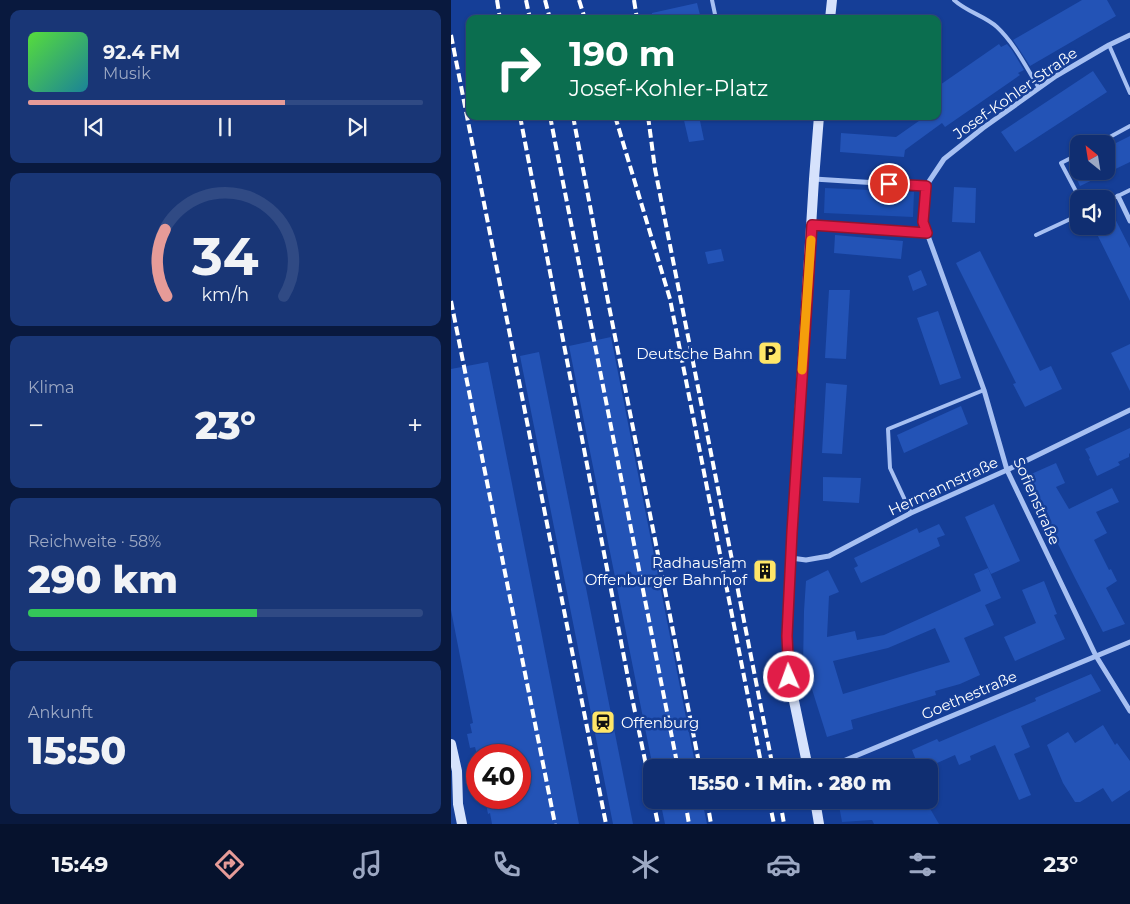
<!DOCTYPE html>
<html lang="de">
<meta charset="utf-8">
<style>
body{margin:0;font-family:Montserrat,sans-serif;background:#193676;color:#f1f3f6;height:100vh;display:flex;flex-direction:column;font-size:19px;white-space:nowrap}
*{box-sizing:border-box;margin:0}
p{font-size:16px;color:#9ca8c3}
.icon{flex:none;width:28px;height:28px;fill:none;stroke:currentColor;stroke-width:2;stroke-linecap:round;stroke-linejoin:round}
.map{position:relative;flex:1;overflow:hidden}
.drawer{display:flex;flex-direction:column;gap:10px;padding:10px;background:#09193e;width:451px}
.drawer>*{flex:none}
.top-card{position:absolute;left:15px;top:15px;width:475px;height:105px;border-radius:10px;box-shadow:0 1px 4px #0004,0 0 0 1px #304a84;background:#0b6e4f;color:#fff;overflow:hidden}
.needle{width:32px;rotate:330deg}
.controls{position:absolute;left:619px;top:135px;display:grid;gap:10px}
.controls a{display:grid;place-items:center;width:45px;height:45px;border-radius:10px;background:#102e71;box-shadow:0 1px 4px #0004,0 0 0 1px #304a84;font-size:25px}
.speed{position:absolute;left:15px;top:744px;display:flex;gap:10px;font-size:25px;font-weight:700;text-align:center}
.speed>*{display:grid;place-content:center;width:65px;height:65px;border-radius:50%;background:#102e71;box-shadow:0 1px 4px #0004,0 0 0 1px #304a84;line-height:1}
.speed .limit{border:8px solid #d22;background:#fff;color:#111}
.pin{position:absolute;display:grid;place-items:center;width:42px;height:42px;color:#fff;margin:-21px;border:2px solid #fff;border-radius:50%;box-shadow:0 1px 5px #0007}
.me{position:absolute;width:55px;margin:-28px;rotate:358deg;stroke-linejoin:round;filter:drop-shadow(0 0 4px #0008)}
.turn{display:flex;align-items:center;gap:18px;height:105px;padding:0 20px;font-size:22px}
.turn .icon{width:65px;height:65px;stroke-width:2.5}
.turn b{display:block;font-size:35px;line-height:42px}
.big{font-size:38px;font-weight:800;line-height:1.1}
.drawer .card{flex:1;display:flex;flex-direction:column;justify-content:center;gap:8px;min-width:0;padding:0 18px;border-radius:10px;background:#193676}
.drawer .dial{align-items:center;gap:0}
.dial svg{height:130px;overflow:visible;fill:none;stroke:#304a84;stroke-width:7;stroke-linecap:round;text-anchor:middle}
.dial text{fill:#f1f3f6;stroke:none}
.song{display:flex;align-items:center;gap:15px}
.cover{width:60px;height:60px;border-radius:8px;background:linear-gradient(135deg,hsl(110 70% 55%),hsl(190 70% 35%))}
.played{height:5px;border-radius:2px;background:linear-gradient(90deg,#e69b98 65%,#304a84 65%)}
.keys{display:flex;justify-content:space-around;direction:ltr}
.heat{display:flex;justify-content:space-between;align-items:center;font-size:28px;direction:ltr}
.charge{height:8px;border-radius:4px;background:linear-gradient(90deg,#34c759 58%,#304a84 0)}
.trip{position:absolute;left:192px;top:759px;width:295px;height:50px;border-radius:10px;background:#102e71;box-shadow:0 1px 4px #0004,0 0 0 1px #304a84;font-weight:800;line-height:50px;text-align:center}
.menu{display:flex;height:80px;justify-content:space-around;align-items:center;background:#06122d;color:#9ca8c3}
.menu .icon{width:35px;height:35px}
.menu .active{color:#e69b98}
.menu b{font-size:22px;color:#f1f3f6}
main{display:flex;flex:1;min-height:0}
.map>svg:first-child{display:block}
.green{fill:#1d4eb1}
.building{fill:#2353b6;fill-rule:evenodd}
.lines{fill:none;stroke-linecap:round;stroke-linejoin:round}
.lane{stroke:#a7c0f2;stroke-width:4}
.street{stroke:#a7c0f2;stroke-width:5}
.secondary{stroke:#d6e2fc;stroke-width:10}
.rail{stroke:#fff;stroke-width:4;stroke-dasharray:9 4;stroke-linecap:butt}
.route-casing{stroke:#92132f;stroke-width:12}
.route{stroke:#e11d48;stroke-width:9}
.slow{stroke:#f59e0b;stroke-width:9}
.labels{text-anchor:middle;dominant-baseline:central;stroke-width:5;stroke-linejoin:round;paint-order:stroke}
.street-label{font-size:15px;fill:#fff;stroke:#153e97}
.poi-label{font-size:15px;fill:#fff;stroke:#153e97;text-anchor:end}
</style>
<main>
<section class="drawer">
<div class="card">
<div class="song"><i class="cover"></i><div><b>92.4 FM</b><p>Musik</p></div></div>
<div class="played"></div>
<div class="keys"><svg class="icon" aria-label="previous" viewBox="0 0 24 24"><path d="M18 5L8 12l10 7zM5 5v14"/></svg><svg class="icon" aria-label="pause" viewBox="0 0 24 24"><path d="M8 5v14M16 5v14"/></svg><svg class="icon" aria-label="next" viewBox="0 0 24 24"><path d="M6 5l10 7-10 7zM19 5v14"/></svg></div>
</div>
<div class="card dial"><svg viewBox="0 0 100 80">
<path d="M14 69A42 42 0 1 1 86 69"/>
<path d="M14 69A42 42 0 0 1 13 28" stroke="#e69b98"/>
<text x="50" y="56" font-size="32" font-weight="700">34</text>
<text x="50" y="72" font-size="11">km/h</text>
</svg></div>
<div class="card"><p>Klima</p>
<div class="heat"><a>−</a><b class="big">23°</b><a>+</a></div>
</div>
<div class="card"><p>Reichweite · 58%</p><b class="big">290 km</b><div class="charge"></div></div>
<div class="card"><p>Ankunft</p><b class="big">15:50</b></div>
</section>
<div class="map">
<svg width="679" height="824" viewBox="0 0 679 824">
<rect width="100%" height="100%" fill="#153e97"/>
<path class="green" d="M374,188L463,192L462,217L373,213Z
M387,800H474L488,824H423L421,820L391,822Z"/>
<path class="building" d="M631,0H656L665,16L579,66L562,40Z
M246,3L250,19H201V13Z
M548,44L550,47L556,44L561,50L573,70L567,73L569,75L494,127L491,123L454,150L453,157L389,152L390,133L445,137L475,116H486V87Z
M642,71L656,92L564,152L550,132Z
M232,116H248L253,140L238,142Z
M679,136V162L629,186L622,171H655V148Z
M503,187L525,188L524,223L501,222Z
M657,205L679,248V301L642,226H655V206Z
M384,235L452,241L450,259L383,253Z
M270,249L273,261L257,264L254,252Z
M529,251L589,371L600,366L611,389L574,407L562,384L565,383L505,263Z
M470,270L476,285L462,291L457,276Z
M378,290H399L395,359L374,358Z
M487,311L510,378L489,385L466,318Z
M160,337L245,768H202L118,346Z
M679,344V391L660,353Z
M88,352L182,824H162L69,356Z
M37,362L128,824H41L39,813L37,814L34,798H69V755H26L24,747L19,748L16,734L21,733L19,724L22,723L0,610V369Z
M375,383L396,385L391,454L371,453Z
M510,406L517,424L453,453L446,435Z
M679,428V453L678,454V457L667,462L669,465L646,476L638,459L639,458L634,449Z
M605,463L614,483L605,487L618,509L661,488L668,502L645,512L656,533L643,540L658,570L660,569L666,581L655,588L674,624L652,632L624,578L595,520L599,519L578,475Z
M372,477L410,478L408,503L372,501Z
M543,504L569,561L540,574L514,517Z
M488,524L494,535L486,538L489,546L410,583L403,568L407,566L403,558L466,528L468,533Z
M322,561L323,580L305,581L304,562Z
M537,568L550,598L534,605L543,625L513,638L529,675L509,684L484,691L485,695L400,720L402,729L376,737L354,667H352L353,611L355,581L377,570L388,592L378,596L376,637L404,631L406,640L433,635L530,591L523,574ZM484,628L499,662L392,694L382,661L437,648Z
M593,581L606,614L603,615L614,639L564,661L553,637L585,623L571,590Z
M640,674L650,691L570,726L579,747L563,754L580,795L568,800L544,745L519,756L520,760L508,765L504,755L475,768H468L461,750L486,739L488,742L585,701L584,698Z
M652,725L664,745L666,743L679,761V790L661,802L652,788L629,802H624L612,783L596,745L617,732L624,743Z
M209,800H251L256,824H214Z"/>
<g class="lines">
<path class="lane" d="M261,0L265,19
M503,0C516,12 534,16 546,27C564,44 575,67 588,88
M658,45L679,93
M646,144L679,126
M628,154L610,163L629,199
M655,202L679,190
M585,235L628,215
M460,513L439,468L437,429L533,390"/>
<path class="street" d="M679,35L658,45L605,76L532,128L493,159L475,186L472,222L533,390L556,470L645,656L679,711
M363,179L475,186
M667,196L679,221
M361,225L475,233
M340,558L355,560L378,556L460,513L556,470L679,410
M365,768L385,764L679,642"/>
<path class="secondary" d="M379,19L381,0
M0,744L6,771L7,804L11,824
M357,768L338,677L336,636L341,532L363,179L368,116
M364,800L368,824"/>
<path class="rail" d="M46,0L49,19
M75,0L79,19
M94,0L99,19
M128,0L134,19
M183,0L186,19
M0,35L155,824
M69,116L178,683L201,794
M99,116L227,768
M122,116L157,301L249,768
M164,116L219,299L311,768
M197,116L204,169L322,768
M0,301L104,824
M202,800L207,824
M234,800L238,824
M256,800L260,824
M318,800L323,824
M329,800L333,824"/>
</g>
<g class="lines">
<g class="route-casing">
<path id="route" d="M338,677L336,636L341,532L361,225L476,233L472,222L475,186L438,184"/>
</g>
<use href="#route" class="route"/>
<path class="slow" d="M351,370L360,240"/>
</g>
<defs>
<g id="parking-square" transform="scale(1.25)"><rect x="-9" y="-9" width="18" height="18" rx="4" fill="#ffe668" stroke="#153e97"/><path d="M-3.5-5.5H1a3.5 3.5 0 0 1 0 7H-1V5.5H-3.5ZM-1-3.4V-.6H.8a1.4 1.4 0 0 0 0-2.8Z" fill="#111"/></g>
<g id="building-square" transform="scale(1.25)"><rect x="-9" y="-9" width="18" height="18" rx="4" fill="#ffe668" stroke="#153e97"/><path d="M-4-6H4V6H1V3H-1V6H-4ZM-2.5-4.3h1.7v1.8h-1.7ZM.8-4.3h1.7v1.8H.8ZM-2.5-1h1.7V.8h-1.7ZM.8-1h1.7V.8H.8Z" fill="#111"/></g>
<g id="station-square" transform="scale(1.25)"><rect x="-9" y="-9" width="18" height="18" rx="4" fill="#ffe668" stroke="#153e97"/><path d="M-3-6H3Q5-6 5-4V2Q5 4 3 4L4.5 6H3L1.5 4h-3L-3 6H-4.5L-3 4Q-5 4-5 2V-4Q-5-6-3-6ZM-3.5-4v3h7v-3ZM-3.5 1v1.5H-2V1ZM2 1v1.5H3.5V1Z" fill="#111"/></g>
</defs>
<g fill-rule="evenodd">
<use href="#parking-square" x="319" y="353"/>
<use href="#building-square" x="314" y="571"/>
<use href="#station-square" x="152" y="722"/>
</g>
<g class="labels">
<g class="street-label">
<text transform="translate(564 93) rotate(-35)">Josef-Kohler-Straße</text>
<text transform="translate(492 486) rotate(-25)">Hermannstraße</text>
<text transform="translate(586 501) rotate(66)">Sofienstraße</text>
<text transform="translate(518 695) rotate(-23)">Goethestraße</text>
</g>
<g class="poi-label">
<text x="302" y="353">Deutsche Bahn</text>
<text x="296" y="562">Radhaus am<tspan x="296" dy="17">Offenburger Bahnhof</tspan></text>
<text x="170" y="722" text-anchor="start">Offenburg</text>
</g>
</g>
</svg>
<div class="controls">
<a><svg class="needle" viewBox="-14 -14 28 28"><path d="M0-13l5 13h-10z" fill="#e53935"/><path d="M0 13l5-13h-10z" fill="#9ca8c3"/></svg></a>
<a><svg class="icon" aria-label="sound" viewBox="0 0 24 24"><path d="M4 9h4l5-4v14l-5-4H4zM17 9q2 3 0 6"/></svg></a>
</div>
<div class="speed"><div class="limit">40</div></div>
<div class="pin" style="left:438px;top:184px;background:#d93025"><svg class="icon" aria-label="arrive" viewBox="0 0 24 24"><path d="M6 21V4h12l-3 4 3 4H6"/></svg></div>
<svg class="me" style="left:338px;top:677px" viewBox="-20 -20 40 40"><circle r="17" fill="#e11d48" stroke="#fff" stroke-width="3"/><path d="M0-11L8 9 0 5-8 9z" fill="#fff"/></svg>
<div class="trip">15:50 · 1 Min. · 280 m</div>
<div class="top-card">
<div class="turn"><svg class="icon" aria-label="right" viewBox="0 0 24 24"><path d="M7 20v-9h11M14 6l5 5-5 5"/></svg><div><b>190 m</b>Josef-Kohler-Platz</div></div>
</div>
</div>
</main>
<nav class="menu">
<b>15:49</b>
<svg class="icon active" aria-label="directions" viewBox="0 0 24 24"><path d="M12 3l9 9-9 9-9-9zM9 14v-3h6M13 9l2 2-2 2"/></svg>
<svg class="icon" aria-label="music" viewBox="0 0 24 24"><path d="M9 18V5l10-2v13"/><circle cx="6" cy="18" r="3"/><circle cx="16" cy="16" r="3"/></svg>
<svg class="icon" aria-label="phone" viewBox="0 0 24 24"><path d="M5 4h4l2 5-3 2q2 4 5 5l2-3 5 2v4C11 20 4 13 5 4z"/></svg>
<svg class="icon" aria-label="climate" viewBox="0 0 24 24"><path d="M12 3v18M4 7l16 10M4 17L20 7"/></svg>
<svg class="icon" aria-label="car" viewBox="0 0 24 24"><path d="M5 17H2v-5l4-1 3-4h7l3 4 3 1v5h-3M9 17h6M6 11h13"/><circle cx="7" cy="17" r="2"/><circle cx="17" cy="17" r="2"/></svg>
<svg class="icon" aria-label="filters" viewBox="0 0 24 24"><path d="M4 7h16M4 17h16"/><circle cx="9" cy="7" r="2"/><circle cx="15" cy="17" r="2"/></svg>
<b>23°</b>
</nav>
